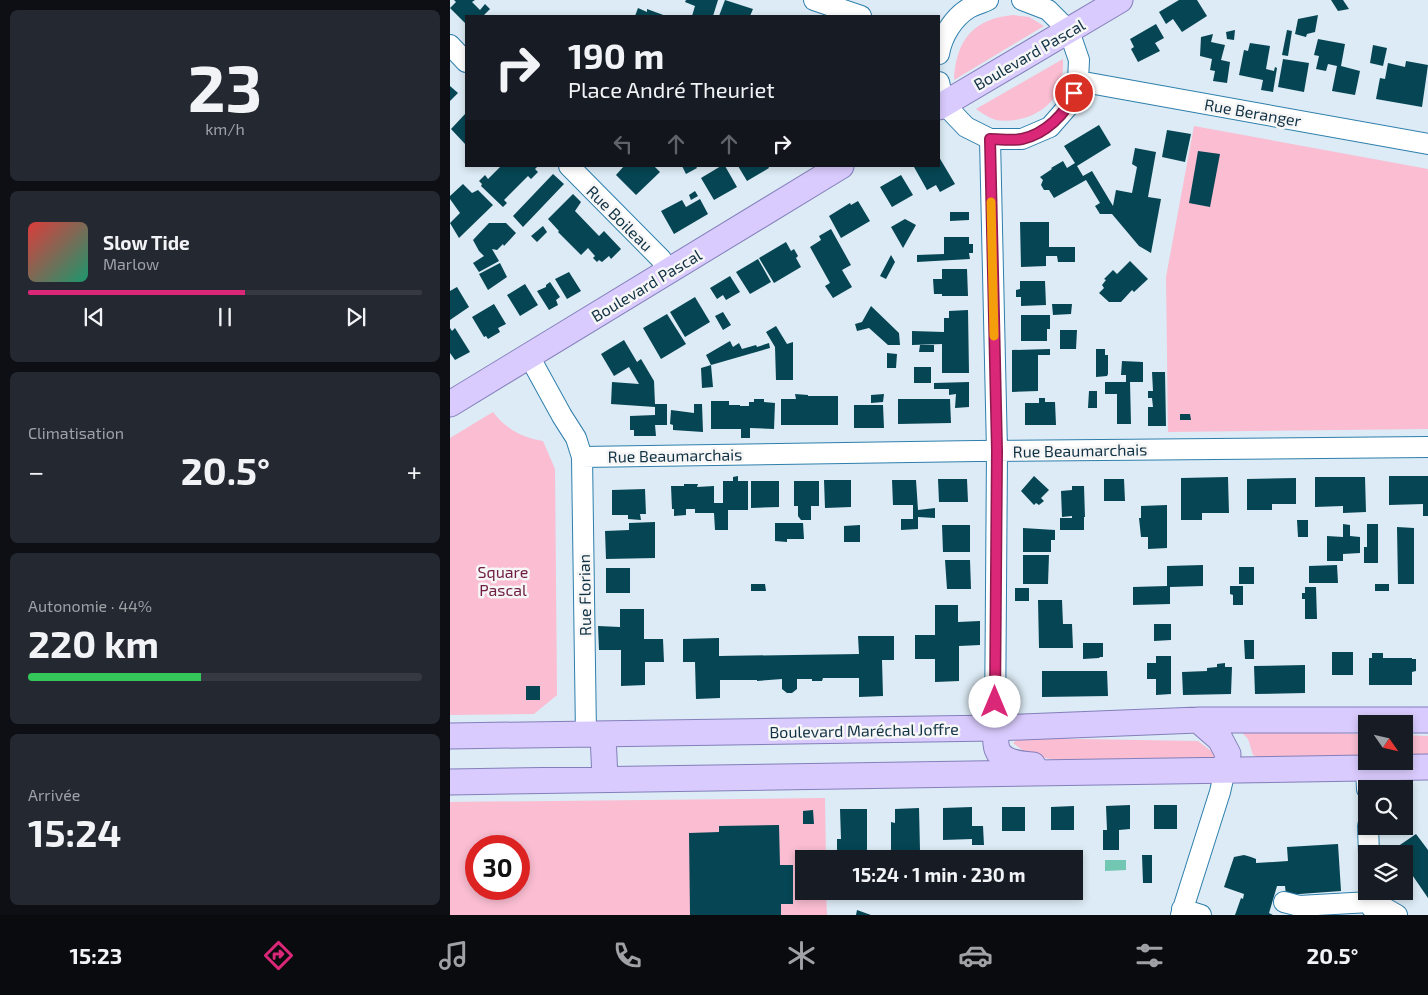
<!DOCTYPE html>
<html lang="fr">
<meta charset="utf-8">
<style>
body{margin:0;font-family:"Exo 2",sans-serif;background:#242831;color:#f1f3f6;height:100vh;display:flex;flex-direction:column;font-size:19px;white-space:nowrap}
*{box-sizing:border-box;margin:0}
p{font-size:16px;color:#9ea1a6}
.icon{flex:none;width:28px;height:28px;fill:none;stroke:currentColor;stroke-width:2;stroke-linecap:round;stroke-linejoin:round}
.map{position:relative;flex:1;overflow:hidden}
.panel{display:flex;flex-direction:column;gap:10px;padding:10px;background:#0d0f14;width:450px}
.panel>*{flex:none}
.banner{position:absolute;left:15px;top:15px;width:475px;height:152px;border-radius:0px;box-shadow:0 2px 8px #0003;background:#171b24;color:#f1f3f6;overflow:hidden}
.needle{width:32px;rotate:124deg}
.controls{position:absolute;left:908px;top:715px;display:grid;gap:10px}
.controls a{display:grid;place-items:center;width:55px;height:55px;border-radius:0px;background:#171b24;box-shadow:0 2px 8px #0003;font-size:25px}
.speed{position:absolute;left:15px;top:835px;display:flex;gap:10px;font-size:25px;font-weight:700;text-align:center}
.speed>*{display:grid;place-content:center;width:65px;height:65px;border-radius:50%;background:#171b24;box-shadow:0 2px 8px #0003;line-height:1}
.speed .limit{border:8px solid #d22;background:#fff;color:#111}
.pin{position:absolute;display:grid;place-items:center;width:42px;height:42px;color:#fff;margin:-21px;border:2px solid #fff;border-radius:50%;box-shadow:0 1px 5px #0007}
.me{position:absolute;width:55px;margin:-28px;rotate:0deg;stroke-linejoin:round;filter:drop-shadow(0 0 4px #0008)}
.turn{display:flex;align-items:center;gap:18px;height:105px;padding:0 20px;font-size:22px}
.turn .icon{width:65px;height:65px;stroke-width:2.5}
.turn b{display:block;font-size:35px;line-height:42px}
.lanes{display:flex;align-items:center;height:48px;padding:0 20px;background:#0003;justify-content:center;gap:25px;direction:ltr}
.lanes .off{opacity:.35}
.big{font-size:38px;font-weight:700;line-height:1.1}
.panel .card{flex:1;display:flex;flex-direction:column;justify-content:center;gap:8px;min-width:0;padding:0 18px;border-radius:8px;background:#242831}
.panel .dial{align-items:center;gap:0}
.dial b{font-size:65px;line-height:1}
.song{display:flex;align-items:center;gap:15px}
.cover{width:60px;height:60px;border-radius:8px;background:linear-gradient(135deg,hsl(0 70% 55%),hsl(160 70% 35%))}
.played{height:5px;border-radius:2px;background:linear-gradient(90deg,#db2777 55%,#363941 55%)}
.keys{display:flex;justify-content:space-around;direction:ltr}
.heat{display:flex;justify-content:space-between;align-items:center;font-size:28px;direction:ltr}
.charge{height:8px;border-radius:4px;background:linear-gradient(90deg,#34c759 44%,#363941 0)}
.trip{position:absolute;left:345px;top:850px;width:288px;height:50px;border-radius:0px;background:#171b24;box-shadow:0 2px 8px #0003;font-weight:700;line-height:50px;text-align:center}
.tabs{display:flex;height:80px;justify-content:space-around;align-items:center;background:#090b0e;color:#9ea1a6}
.tabs .icon{width:35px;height:35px}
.tabs .selected{color:#db2777}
.tabs b{font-size:22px;color:#f1f3f6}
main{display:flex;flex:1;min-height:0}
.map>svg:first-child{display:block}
.green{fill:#fabdd2;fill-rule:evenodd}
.water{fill:#71c7b2}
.building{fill:#064553}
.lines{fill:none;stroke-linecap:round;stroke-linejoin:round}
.minor-casing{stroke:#2e7fac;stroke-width:22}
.major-casing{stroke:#837fbb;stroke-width:27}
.minor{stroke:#fff;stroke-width:20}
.major{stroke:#d9cbfd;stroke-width:25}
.route-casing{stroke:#8e194d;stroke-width:12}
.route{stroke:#db2777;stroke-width:9}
.slow{stroke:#f59e0b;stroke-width:9}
.labels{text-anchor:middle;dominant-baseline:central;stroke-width:5;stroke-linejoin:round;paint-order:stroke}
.street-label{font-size:16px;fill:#113245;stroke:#f6f6f6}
.park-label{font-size:16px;fill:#6f1d42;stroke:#f6f6f6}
</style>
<main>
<section class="panel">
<div class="card dial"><b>23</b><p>km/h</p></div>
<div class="card">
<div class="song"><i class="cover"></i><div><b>Slow Tide</b><p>Marlow</p></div></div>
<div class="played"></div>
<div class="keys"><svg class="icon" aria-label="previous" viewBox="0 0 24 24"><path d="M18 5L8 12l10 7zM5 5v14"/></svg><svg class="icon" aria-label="pause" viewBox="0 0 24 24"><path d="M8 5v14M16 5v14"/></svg><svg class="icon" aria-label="next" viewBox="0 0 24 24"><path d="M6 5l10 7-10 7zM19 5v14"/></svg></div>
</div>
<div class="card"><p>Climatisation</p>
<div class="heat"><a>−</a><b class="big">20.5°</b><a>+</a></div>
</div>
<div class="card"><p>Autonomie · 44%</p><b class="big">220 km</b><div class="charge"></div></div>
<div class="card"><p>Arrivée</p><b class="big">15:24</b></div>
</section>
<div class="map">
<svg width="978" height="915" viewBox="0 0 978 915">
<rect width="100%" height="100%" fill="#dcebf5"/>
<path class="green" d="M563,15L579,17L594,26L504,80C506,40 523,19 563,15Z
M613,59C613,65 613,72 612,78C607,109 575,124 546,120C539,118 532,113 526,109Z
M744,126L978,169V429L718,432L716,277Z
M43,412C56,429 72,438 93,441L105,469L107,695L84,714L0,715V438Z
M788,728L837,732L916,734V759L814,761L803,755L798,739Z
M954,735L978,736V758H954Z
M569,738L748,741L769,757L765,760H606L579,755L563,743Z
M375,798L376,859H354V891H376L377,915H0V802ZM26,846H69V889H26Z"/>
<path class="water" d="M655,860H676V870L655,871Z"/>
<path class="building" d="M4,0H25L22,2L30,10L35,4L40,9L33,16H16V24L0,8L6,2Z
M236,0H268L263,16H242L245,6L235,2Z
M275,0L303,9L300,16H269Z
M729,0H747L757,16L732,32L723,19L716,24L709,12Z
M881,0H893L899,9L888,11Z
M188,8L197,12V9L216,16H185Z
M868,15L865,32L857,34L856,37L845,34L848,19Z
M706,24L714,38L705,43L710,51L688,62L681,49L684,47L680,39Z
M785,30L784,40L777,39L776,32Z
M837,30L842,31L838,56L832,55Z
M763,34L761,42L775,45L771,60L780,62L777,83L763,81L765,71L760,70L762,59L750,56L751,37Z
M868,39L895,44L891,66L910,71L905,95L882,91L887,66L878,64L876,71L866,69L869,56L864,55Z
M800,43L820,46L816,69L824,71L825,67L827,68L823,92L811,90L813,80L789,75L794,50L798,51Z
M923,45L937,48L933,66L920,63Z
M833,59L859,63L854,92L828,87Z
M956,61L978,65L972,107L926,99L930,78L935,79L938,63L955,67Z
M0,86L8,93L0,101Z
M16,113V145L1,129Z
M649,125L661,145L627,166L633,176L642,171L663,206L666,190L682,193L687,167L682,164L685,148L706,152L698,197L711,199L701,253L689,246L662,214H650L645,206L650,203L636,180L604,198L599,190H594L591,185L593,180L590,177L602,169L601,168L613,161L617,168L625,163L614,146Z
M717,130L741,134L735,162L712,157Z
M748,151L770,154L760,207L739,203Z
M489,157L505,184L490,192L486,185L477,190L464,167L489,166Z
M51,166H88L85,169L88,172L81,179L78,176L54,200L57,203L53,207L31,186L32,184L29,181L35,175L38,179Z
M174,166H204L210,172L186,195L166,175Z
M232,166H246L247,168L236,174Z
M271,166H275L287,187L264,200L251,178Z
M288,166H318L319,168L297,181Z
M103,174L114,184L73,227L63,216Z
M451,175L463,195L442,207L430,187Z
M13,184L22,193L28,190L43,205L9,238L0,223L10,213L0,199V196Z
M245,191L248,196L241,200L239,195Z
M123,194L131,202L125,211L149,236L154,231L171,249L161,259L159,256L152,262L149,260L147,262L143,258L145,256L138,248L131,255L108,232L109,231L98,219Z
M250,199L258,214L224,234L211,211L232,200L236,207Z
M408,201L420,221L391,238L379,216L400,203L401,205Z
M500,212H519V220L500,221Z
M455,219L466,225L453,248L441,227Z
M570,222H599V247H625V262H608L607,256H596V266L571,267Z
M39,223H56L66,233L54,246L53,244L47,250L42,249L49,261L29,272L23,263L34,256L29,251L23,240Z
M93,226L97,232L87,242L81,236Z
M381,229L401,265L392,270L402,287L383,298L375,286L380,283L360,247L371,240L369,236Z
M494,237H519V244H523V253H519L520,259L467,262V255L494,254Z
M336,242L341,251L344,249L348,256L346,258L351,267L324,283L309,258Z
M441,255L445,262L436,279L430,276Z
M308,259L321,282L300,294L286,272Z
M680,261L698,279L684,292L682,290L671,302H659L649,293L654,288L652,285L656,280L654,279L663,270L667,274Z
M50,263L57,277L38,290L29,274Z
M492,269H517L518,296H492V294H484L483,279H492Z
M119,272L131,291L117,299L105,279Z
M280,276L290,292L276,300L273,295L267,299L260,288Z
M570,281H595L596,305L571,306V297H566V290L570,289Z
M100,282L110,297L106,300L108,305L99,310L87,291L96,287V285Z
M75,284L88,305L70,316L57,295Z
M7,287L19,307L0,320V291Z
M245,297L260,322L235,337L220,312Z
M44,304L56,324L48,328L50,332L38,339L36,336L34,337L22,317Z
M602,304H622L621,314L603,315Z
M421,306L449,333L450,345H438L419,328L407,331L405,324L412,322Z
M518,310L519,373H492V344L462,345V331L494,332V318H499V311Z
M273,312L281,325L273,330L265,316Z
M217,314L236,344L211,359L193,328Z
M571,315H600V329H597V341H571Z
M326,326L337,344L343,342V380H326L325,347L316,332Z
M0,328L2,331L5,328L20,352L5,360L0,353Z
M610,330H627L626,349H610Z
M174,340L187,362L191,359L204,381L205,404H217V425H205L206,436H184V430H180V416L205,415V407L161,404L162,382L189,384L179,367L164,376L151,354Z
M280,341L283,347L289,343L292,349L306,345L307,347L319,343L320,348L261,365L256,355Z
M470,345H484V352H469Z
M600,349V355H588V391L562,392V350Z
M646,349H655V355H658V374L657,376L646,377Z
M437,353L447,354L446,368H437Z
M672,361L693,362V382H680L681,424H667V394H655V382H676V375H671Z
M261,365L263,387L252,388L251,368Z
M464,367H481V383H464Z
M702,372H715L716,426H698V407H703L702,398H698V391H703Z
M519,382V407L505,408L506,394L499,395V389H484V383Z
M639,391H647V408H638Z
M345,394L358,395V396H388V425H331V399H346Z
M434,394L433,402L421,403V395Z
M589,398H595V402H605L606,425H575V403H589Z
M304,399H314V402L325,403L324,429L300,428V438H291V429H261V401H279V405H290V406H299V402H304Z
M448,399H500L501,423L448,424Z
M244,404H252L253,432L223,430V425L220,424L221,410L244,413Z
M404,405H433L434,428H404Z
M730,414H740L741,420H730Z
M288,476V481H298V510H278V530H265L264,513H245V509H236V515L224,516V509H222L221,486H234V484H248L247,487L264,486V503H273V481H283V477Z
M584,476L599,490L591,498L594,501L589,505L586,503L584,505L571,491Z
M939,476H978V516H973V504L939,505Z
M778,477L779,513H752V520H731V478Z
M865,477H915L916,512L893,513V506L865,507Z
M846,478V504H822V510H797V479Z
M488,479H517L518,502H489Z
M654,479H674L675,501H654Z
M374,480H401V507L375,508Z
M442,480H466L468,510L485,508V518L468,517V529L451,530V519H463V505H443Z
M301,481H329V507L301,508Z
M344,481H369V506H361V520H351L348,516V506H344Z
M622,486H634L635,517H634V530H610V518H622V516L612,517L611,491L622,490Z
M195,489L196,514H190L191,520L178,519V515H162V490Z
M717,505V548L698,549V537H691L689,518H691V506Z
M847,520H858V537H848Z
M205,522V558L156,559L155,531L179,530V523Z
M325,523H353L354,539H337V542L325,541Z
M893,524L900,525V536L910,537V553L893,554V561H877V536L893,537Z
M917,524H928V563H914V547H917Z
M410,525V542H394V526Z
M492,525H520V552H493Z
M947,527L964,528V584H948Z
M573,528L605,530V540H601V552H573Z
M573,555H599L598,584H573Z
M495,560H520L521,589H497Z
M753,565V586L720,587V604L683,605V587L717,586V566Z
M887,565L888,583H859V566Z
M789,567H804V584H789Z
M156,568H180V593H156Z
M301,584H315L316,591H301Z
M925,584H939V591H925Z
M780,586H793V605H783V595L780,594Z
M855,587H866L867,619H855V599H852V593H855Z
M565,588H579V601H565Z
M588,600H612L613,624H622L623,648H589Z
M485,605H508V622L530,621V645L509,646V681L485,682V659H465V635H485Z
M170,609H194V639H213L214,662H195V685L171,686V650H149L148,626L170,627Z
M704,624H721V640L704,641Z
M408,636H444V660H432L433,696L409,697V678H373L372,681H362V679H347V689L342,693H337L332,689V679L307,681V680H270V698L246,699L245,662H233V639L269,638V656L409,654Z
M794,640H804V659H795Z
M633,643H653V657H650L649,658L633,659Z
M882,652H903V675H882Z
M922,653H933V658H962V659H966V671L962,672V685H919V658H922Z
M706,656H721V694L706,695V679H697V663H706Z
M775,663V667H782L781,694L733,695L732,672L757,671V668L767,667V664Z
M855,665V693L805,694L804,666Z
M592,671H657L658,696L592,697Z
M76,686H90V700H76Z
M680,805V829L669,830V850H653V830H657L656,806Z
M704,805H727V829H704Z
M624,806V830H601V807Z
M522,807V826H533L534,845H522V839L493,840V808Z
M552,807H575V831H552Z
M469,808L470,850H452V854L441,855V822L445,823V809Z
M390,809H417V855H387V839H391Z
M363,810L364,824H353V811Z
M329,825L330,865H343V904H331V915H240L239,833L269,832V826Z
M966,834L978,850V898L954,863V854H947L944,849Z
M888,844L891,891L836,895L835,886H827L819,913L823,915H785L791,898L793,899L794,894L774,887L784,857L794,855L801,857L806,859V863L838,861L837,847Z
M692,855H702V883H693Z
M407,910L421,915H406Z"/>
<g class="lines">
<g class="minor-casing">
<path id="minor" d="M364,0L411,16
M0,45L16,62
M489,54C492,36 503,18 519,8C525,5 532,3 538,0
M628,81L978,144
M489,82L494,104L516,127L540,139H572L600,127L620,104L628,81L629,60L619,31L598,10L572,0
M540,139L547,451L545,728
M119,166L211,259L217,272
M79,356L112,416L126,438L132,457L136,734
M132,457L527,451L978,447
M916,768L917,789
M918,826L919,854
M834,902L849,906L920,902
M921,907H933L947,915
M732,909L751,915
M731,915L770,792L775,770"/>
</g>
<g class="major-casing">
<path id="major" d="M489,107L670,0
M0,404L391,166
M748,720L770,739L778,754L775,770
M545,728C546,735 545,743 547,749C552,763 570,764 583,765
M153,734L155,779
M0,736L545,728L748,720H978
M0,782L978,767"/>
</g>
<use href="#minor" class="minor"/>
<use href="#major" class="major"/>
</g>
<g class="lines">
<g class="route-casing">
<path id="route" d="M545,702L547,451L540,139C550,139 562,141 572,139C595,134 616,114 624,93"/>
</g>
<use href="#route" class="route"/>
<path class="slow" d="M541,202L544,336"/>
</g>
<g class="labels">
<g class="street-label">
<text transform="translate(579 54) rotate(-30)">Boulevard Pascal</text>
<text transform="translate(803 112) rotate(10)">Rue Beranger</text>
<text transform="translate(170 218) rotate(45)">Rue Boileau</text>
<text transform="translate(196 285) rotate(-31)">Boulevard Pascal</text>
<text transform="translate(630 450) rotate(-1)">Rue Beaumarchais</text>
<text transform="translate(225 455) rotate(-1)">Rue Beaumarchais</text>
<text transform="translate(134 595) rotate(-91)">Rue Florian</text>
<text transform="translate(414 730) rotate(-1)">Boulevard Maréchal Joffre</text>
</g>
<g class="park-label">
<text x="53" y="571">Square<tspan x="53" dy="18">Pascal</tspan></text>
</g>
</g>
</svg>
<div class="controls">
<a><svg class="needle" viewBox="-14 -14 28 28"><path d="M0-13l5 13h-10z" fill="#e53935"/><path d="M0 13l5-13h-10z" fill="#9ea1a6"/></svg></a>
<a><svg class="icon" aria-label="search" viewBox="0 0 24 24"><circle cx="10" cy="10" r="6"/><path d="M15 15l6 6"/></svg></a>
<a><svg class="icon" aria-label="layers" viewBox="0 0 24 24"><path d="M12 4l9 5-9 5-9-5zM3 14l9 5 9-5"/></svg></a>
</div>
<div class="speed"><div class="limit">30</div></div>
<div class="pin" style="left:624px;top:93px;background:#d93025"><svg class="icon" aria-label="arrive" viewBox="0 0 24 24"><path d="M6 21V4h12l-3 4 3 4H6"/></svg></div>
<svg class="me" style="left:545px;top:702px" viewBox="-20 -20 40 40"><circle r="19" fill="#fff"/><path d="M0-13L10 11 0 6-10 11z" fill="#db2777"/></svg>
<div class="trip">15:24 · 1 min · 230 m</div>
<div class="banner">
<div class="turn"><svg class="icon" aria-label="right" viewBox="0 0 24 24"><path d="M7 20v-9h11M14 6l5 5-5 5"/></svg><div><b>190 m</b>Place André Theuriet</div></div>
<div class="lanes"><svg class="icon off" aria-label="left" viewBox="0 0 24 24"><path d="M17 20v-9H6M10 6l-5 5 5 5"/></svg><svg class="icon off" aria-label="ahead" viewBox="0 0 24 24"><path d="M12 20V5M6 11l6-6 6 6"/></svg><svg class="icon off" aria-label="ahead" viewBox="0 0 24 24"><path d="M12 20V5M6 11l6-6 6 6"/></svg><svg class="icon" aria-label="right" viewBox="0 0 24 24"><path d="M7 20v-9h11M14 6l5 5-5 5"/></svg></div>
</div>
</div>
</main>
<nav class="tabs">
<b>15:23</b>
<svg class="icon selected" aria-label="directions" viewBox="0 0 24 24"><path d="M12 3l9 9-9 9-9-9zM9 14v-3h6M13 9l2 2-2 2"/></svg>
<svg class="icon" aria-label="music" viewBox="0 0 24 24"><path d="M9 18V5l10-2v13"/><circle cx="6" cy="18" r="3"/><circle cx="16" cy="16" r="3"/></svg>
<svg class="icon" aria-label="phone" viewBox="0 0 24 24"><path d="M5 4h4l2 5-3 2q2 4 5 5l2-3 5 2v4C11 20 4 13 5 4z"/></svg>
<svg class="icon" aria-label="climate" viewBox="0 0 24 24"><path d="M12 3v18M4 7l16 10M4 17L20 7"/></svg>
<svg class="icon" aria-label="car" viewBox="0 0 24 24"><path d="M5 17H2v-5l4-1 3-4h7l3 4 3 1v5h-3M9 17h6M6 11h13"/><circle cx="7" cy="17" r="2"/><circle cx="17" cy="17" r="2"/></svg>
<svg class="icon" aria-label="filters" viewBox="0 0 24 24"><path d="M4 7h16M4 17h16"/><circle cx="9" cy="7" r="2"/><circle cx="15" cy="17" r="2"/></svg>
<b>20.5°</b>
</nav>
